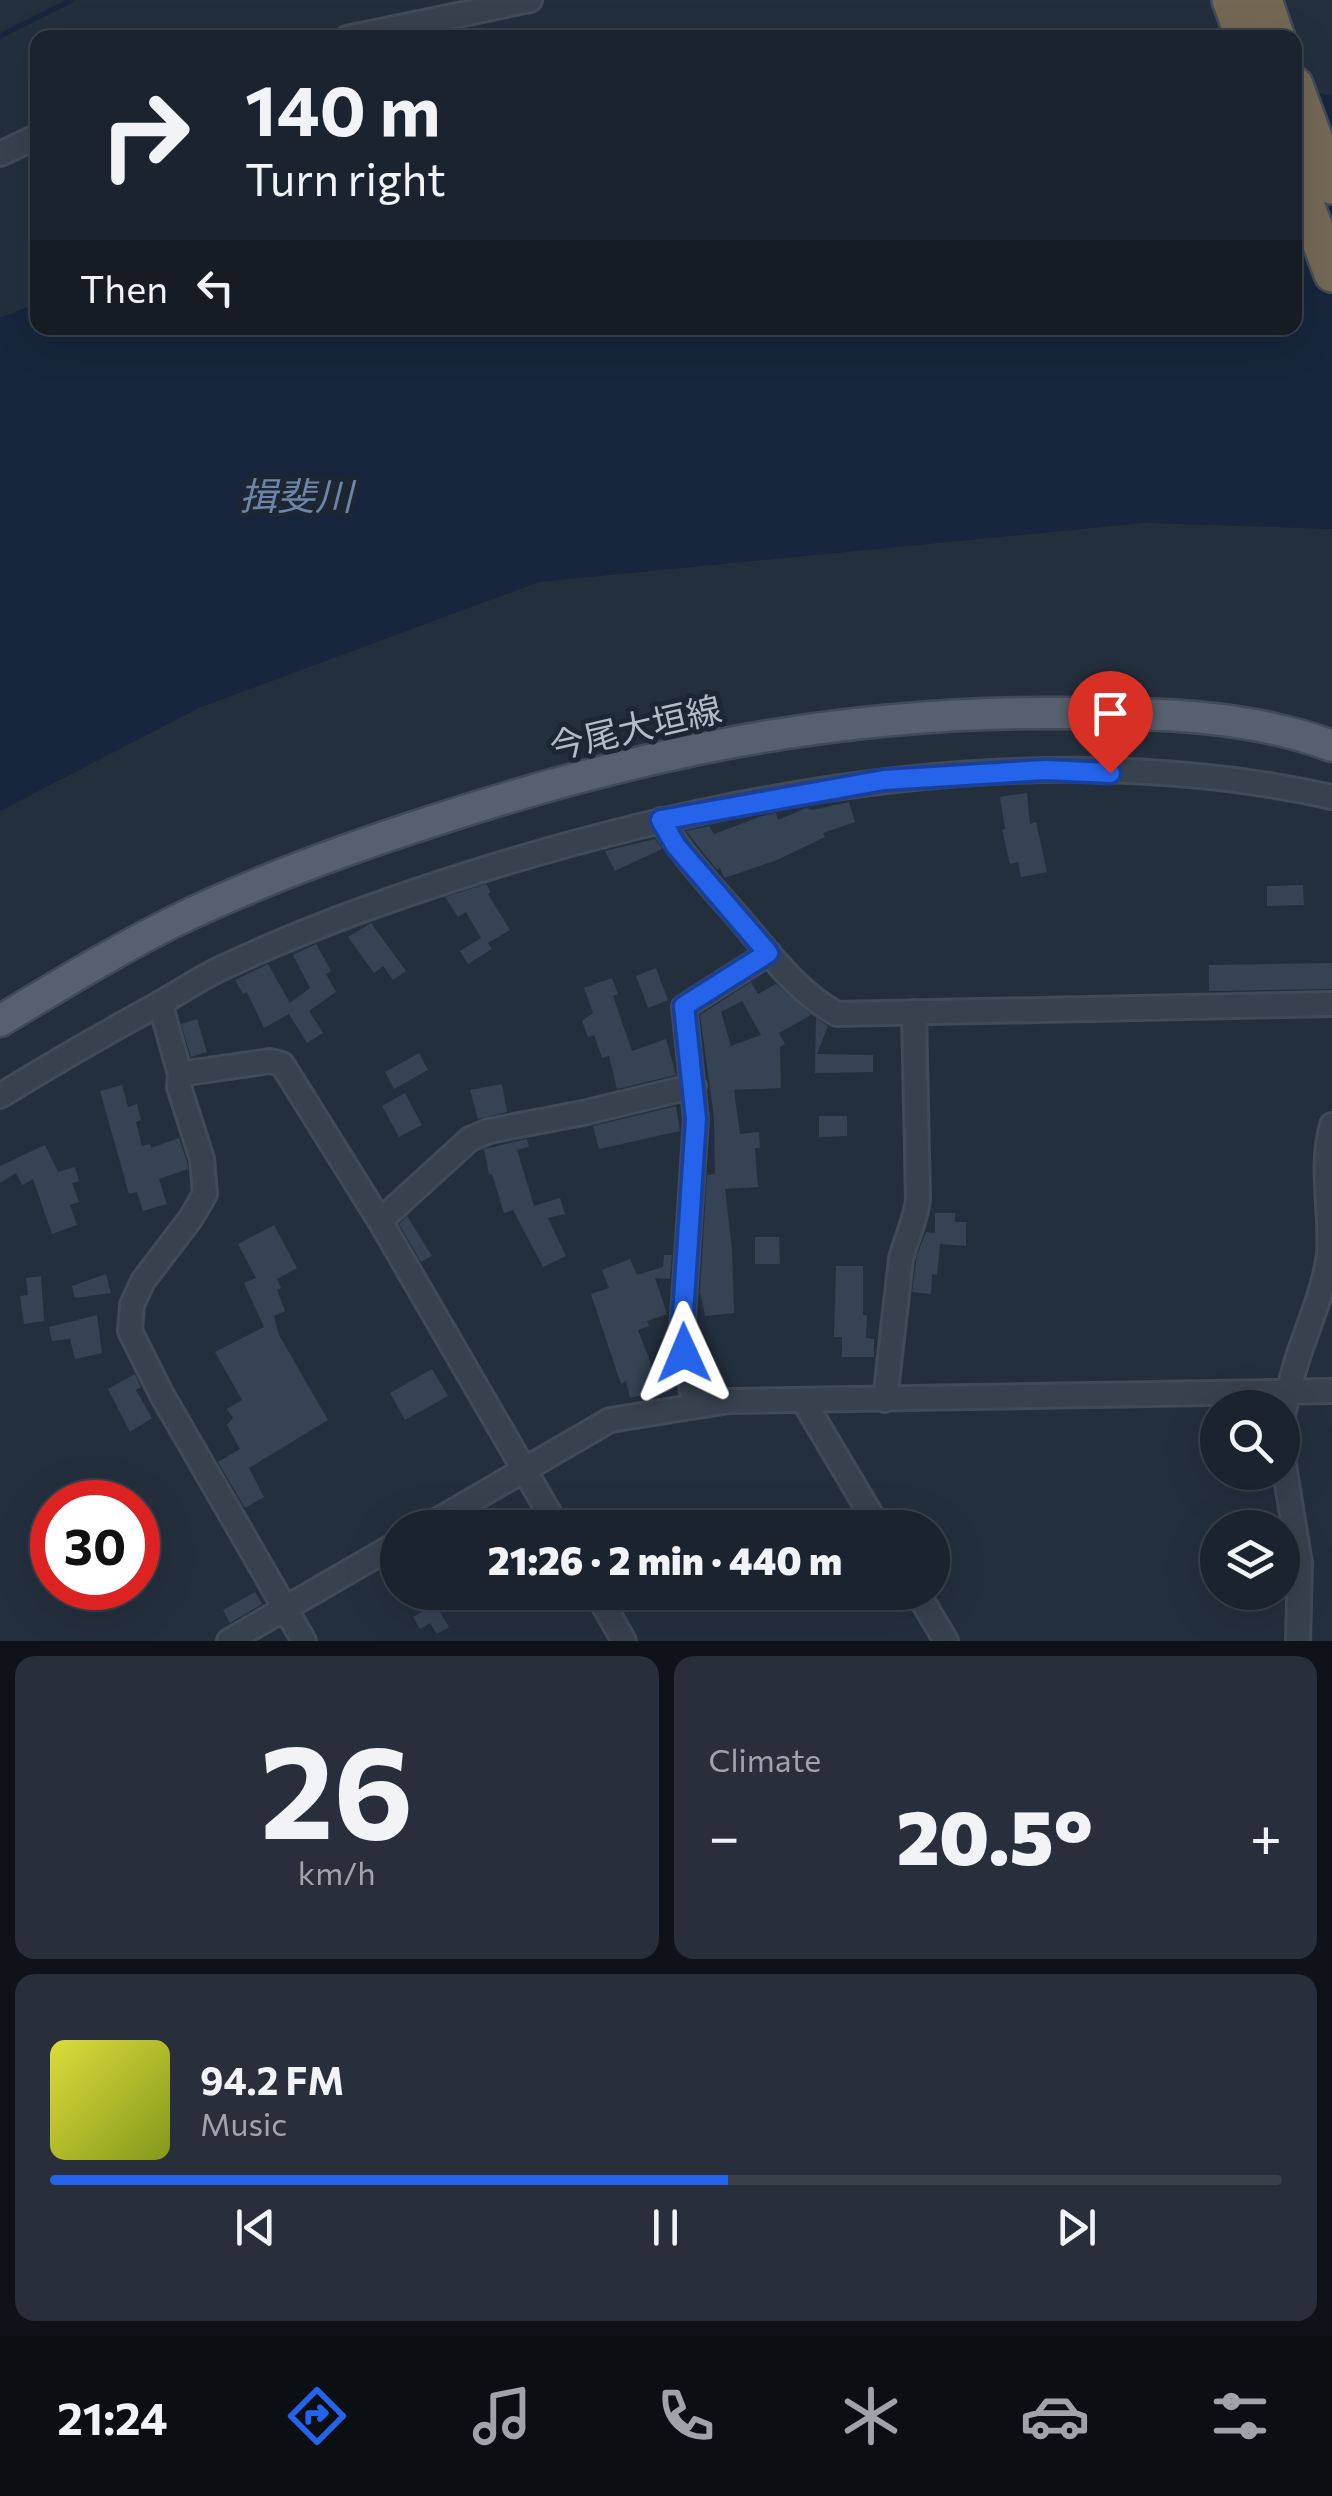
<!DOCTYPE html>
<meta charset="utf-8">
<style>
body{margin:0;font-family:Commissioner,"Noto Sans JP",sans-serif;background:#282f3a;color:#f1f3f6;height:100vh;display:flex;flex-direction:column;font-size:38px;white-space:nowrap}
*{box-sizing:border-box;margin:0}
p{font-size:32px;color:#a0a4aa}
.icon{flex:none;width:55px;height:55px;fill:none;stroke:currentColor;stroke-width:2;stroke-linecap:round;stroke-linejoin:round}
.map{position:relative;height:1641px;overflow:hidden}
.panel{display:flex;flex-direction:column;gap:15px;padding:15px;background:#0f1319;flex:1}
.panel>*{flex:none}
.guide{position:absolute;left:30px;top:30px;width:1272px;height:305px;border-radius:20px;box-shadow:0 10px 40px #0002,0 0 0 2px #39404a;background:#1b232e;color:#f1f3f6;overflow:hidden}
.buttons{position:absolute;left:1200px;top:1390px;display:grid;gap:20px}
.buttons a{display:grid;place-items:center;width:100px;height:100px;border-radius:50%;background:#1b232e;box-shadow:0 10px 40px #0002,0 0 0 2px #39404a;font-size:50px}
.speed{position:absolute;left:30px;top:1480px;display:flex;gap:20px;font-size:50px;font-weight:700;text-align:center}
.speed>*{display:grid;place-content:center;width:130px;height:130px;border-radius:50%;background:#1b232e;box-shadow:0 10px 40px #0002,0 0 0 2px #39404a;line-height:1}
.speed .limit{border:15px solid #d22;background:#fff;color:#111}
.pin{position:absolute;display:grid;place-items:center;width:85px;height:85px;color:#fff;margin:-102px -42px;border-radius:50% 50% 50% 0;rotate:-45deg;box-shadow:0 0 10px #0007}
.pin .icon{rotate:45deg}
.me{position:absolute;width:110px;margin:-55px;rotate:359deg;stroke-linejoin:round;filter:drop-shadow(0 0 8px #0008)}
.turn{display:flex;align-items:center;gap:35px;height:210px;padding:0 50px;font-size:45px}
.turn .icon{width:130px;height:130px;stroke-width:2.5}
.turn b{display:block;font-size:70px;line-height:85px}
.then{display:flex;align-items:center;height:95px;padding:0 50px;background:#0003;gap:20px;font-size:38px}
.big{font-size:75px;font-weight:800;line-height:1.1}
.panel .widget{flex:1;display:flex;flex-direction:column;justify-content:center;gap:15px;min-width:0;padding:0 35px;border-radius:20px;background:#282f3a}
.panel .dial{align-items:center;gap:0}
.dial b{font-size:130px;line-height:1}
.song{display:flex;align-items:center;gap:30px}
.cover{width:120px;height:120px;border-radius:15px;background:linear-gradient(135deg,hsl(60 70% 55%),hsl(70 70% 35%))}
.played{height:10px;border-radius:5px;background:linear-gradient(90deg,#2563eb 55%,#39404a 55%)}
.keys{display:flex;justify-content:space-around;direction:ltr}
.heat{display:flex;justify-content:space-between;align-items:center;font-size:55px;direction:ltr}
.panel .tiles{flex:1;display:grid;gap:15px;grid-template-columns:1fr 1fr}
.widget:last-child{grid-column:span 2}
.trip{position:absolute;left:380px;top:1510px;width:570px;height:100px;border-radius:50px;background:#1b232e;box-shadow:0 10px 40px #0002,0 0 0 2px #39404a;font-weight:800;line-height:100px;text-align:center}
.dock{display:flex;height:160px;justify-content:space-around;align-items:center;background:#0b0e12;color:#a0a4aa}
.dock .icon{width:70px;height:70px}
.dock .current{color:#2563eb}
.dock b{font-size:45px;color:#f1f3f6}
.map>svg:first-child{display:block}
.water{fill:#17263c}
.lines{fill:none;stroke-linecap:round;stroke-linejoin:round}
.stream{stroke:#17263c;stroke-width:5}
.building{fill:#364354;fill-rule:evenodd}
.minor-casing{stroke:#414a57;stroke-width:28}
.major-casing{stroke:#414a57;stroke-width:35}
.highway-casing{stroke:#434c59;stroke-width:40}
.minor{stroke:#38414e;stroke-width:22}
.major{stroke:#56606e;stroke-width:30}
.highway{stroke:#746855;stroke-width:35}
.route-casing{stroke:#184099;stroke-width:25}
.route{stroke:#2563eb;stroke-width:18}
.labels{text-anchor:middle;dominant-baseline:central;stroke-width:10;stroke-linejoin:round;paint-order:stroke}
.street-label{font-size:35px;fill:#b4bcc9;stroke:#1d2633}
.water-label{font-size:38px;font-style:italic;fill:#6d86a8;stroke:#1d2633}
</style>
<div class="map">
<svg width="1332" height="1641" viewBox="0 0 1332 1641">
<rect width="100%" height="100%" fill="#242f3e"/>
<path class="water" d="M1295,88L1332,96V529L1144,523L539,582L199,708L0,811V318L37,303L38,328H1295Z"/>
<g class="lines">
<path class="stream" d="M0,36L72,0"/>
</g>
<path class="building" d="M1027,793L1030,824L1036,822L1047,872L1021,877L1018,862L1010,864L1002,830L1005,829L1000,797Z
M849,802L855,822L823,833L825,837L777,860L724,878L720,868L717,870L686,831L709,826L714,834L762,816L776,813L778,820L806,808L812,810Z
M655,839L662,849L615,871L605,851Z
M486,884L491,892L488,894L510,930L488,943L492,949L468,964L460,951L481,938L466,912L458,917L445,897Z
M1303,885L1304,905L1267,906V886Z
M371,923L406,971L393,980L383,966L374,973L348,937Z
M316,944L331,971L326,974L336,992L309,1011L323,1033L307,1043L289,1014L264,1028L247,992L243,994L235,980L268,964L290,1003L310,988L293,955Z
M1332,963V989L1209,991V965Z
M656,968L668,1000L648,1008L636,976Z
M612,978L618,994L613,996L632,1051L666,1039L676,1075L617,1089L609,1056L602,1058L594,1035L588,1037L582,1021L593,1013L584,988Z
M751,982L758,994L776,984L811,1015L779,1033L785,1044L780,1047L781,1088L734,1090L740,1134L759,1132L760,1148H755L758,1187L725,1189L732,1250L734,1313L705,1316L700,1292L707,1175L715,1174L714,1118L700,1015ZM742,1001L761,1035L731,1046L721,1012Z
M816,1018L828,1026L817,1054L873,1055V1072L815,1073Z
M197,1019L207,1052L191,1057L181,1024Z
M419,1053L428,1070L394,1089L385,1072Z
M502,1084L507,1112L478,1119L470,1090Z
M122,1085L128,1107L137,1104L141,1120L136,1122L142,1146L150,1144L151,1148L179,1138L187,1162L188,1169L159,1179L167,1204L143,1211L137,1192L129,1194L100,1091Z
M405,1093L422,1125L399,1137L382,1106Z
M676,1106L680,1131L599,1149L593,1126Z
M819,1116H847V1136L819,1137Z
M527,1139L529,1147L517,1150L534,1206L560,1198L565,1214L548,1218L566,1256L543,1267L513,1210L504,1213L492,1174H489L484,1149Z
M45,1145L58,1172L75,1167L79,1181L72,1183L79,1202L70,1205L77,1225L52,1234L33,1179L22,1185L16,1173L0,1183V1166Z
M935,1213H955V1222H966V1246L940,1244L937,1275L932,1274L931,1294L912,1292L917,1255L926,1232L935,1233Z
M407,1216L432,1256L421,1262L399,1224Z
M274,1225L297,1268L277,1279L281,1288L277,1290L285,1311L274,1316L279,1335L328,1420L249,1468L264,1497L245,1508L218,1462L240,1449L227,1425L233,1418L227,1409L242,1400L215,1352L264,1327L244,1283L256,1278L238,1244Z
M755,1237H779L780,1264H755Z
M664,1255H672L670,1279L655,1278L667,1314L647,1321L649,1326L638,1330L654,1372L667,1368L674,1389L654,1396L653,1393L630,1398L626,1381L621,1384L591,1294L609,1288L602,1270L630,1259L637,1275L663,1267Z
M836,1266H863V1315H867L866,1338L874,1339V1357H842V1337H834Z
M106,1274L111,1293L75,1298L72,1286Z
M41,1276L44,1321L24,1324L20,1296L28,1295L26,1278Z
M97,1315L102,1353L75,1359L70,1339L52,1341L49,1327Z
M432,1369L448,1396L405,1420L390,1393Z
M135,1374L141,1387L136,1390L152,1418L130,1432L108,1389Z
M255,1592L262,1604L230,1623L223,1610Z
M435,1604L449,1627L437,1634L430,1623L420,1629L413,1617Z"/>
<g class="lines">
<g class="minor-casing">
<path id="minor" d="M347,38L530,0
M0,154L38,136
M661,820C682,856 711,886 738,917C767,951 797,992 837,1014L1332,1004
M160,1003L180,1074L179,1087L202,1159L205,1194L191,1218L143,1281L132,1305L130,1331L162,1395L304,1641
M180,1074L270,1061L282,1064L380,1221L558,1528
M0,1096C52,1064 104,1034 157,1005C179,993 200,978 222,968C308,927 400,895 491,867C756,786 1058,736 1332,797
M380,1221L470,1139L489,1131L583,1113L694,1086
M803,1400L879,1528
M885,1400L901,1259C906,1238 916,1220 918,1199L914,1012
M694,1404L682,1330L696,1119L684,1007L769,953
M1282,1418C1288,1396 1292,1373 1300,1351C1311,1319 1324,1289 1329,1255C1332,1212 1320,1168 1332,1125
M1282,1453L1300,1563L1298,1641
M424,1528L610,1420L729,1401L1332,1391
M596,1592L624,1641
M917,1592L946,1641
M229,1641L398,1543"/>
</g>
<g class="major-casing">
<path id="major" d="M0,1021C56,987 112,953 171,923C257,881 348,848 439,819C649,751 841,711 1063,713C1153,713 1247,714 1332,746"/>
</g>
<g class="highway-casing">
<path id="highway" d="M1230,0L1244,38
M1264,0L1277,38
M1295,85L1332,186
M1295,174L1332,274"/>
</g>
<use href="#minor" class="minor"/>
<use href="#major" class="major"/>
<use href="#highway" class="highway"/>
</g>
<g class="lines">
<g class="route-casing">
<path id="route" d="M684,1353L682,1330L696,1119L684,1006L768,953L676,846L661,820L884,780L1046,770L1110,773"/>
</g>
<use href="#route" class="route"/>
</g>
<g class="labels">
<g class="street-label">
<text transform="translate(635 726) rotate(-13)">今尾大垣線</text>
</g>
<g class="water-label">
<text x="296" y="494">揖斐川</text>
</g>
</g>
</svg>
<div class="buttons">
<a><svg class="icon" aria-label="search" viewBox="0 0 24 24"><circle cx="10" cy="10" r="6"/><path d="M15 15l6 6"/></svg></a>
<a><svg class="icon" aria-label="layers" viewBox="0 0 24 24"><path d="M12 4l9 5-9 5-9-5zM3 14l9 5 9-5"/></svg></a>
</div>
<div class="speed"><div class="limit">30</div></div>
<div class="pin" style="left:1110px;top:773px;background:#d93025"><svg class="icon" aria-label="arrive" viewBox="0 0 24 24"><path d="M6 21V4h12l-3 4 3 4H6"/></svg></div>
<svg class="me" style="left:684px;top:1353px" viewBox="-20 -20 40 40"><path d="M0-17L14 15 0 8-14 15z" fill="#2563eb" stroke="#fff" stroke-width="4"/></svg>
<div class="trip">21:26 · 2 min · 440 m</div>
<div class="guide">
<div class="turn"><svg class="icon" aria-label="right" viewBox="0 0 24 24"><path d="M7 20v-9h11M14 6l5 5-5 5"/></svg><div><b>140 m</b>Turn right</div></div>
<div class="then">Then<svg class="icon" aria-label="left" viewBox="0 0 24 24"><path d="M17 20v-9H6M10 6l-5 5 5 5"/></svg></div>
</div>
</div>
<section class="panel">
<div class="tiles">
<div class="widget dial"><b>26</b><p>km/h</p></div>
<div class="widget"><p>Climate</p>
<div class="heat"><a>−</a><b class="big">20.5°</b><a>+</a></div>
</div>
<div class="widget">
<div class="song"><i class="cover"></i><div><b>94.2 FM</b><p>Music</p></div></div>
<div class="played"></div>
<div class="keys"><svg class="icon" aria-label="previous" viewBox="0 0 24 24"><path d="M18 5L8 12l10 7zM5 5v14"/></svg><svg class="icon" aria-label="pause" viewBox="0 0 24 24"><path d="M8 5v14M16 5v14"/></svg><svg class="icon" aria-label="next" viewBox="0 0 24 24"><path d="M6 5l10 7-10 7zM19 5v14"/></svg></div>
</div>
</div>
</section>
<nav class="dock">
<b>21:24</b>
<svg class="icon current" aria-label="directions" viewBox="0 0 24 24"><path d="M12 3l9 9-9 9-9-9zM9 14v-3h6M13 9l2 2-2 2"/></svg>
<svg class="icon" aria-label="music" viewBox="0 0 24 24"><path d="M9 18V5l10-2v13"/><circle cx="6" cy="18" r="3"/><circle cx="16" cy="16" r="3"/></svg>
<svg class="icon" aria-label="phone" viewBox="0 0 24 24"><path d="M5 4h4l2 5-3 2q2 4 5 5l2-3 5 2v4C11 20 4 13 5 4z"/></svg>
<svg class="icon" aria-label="climate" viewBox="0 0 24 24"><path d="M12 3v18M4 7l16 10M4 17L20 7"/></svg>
<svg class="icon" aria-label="car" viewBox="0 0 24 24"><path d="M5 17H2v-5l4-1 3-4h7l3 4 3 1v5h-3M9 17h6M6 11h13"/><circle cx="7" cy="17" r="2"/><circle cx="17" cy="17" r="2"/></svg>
<svg class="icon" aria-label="filters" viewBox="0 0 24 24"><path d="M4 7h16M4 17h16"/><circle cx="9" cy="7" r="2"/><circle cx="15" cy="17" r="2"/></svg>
</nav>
